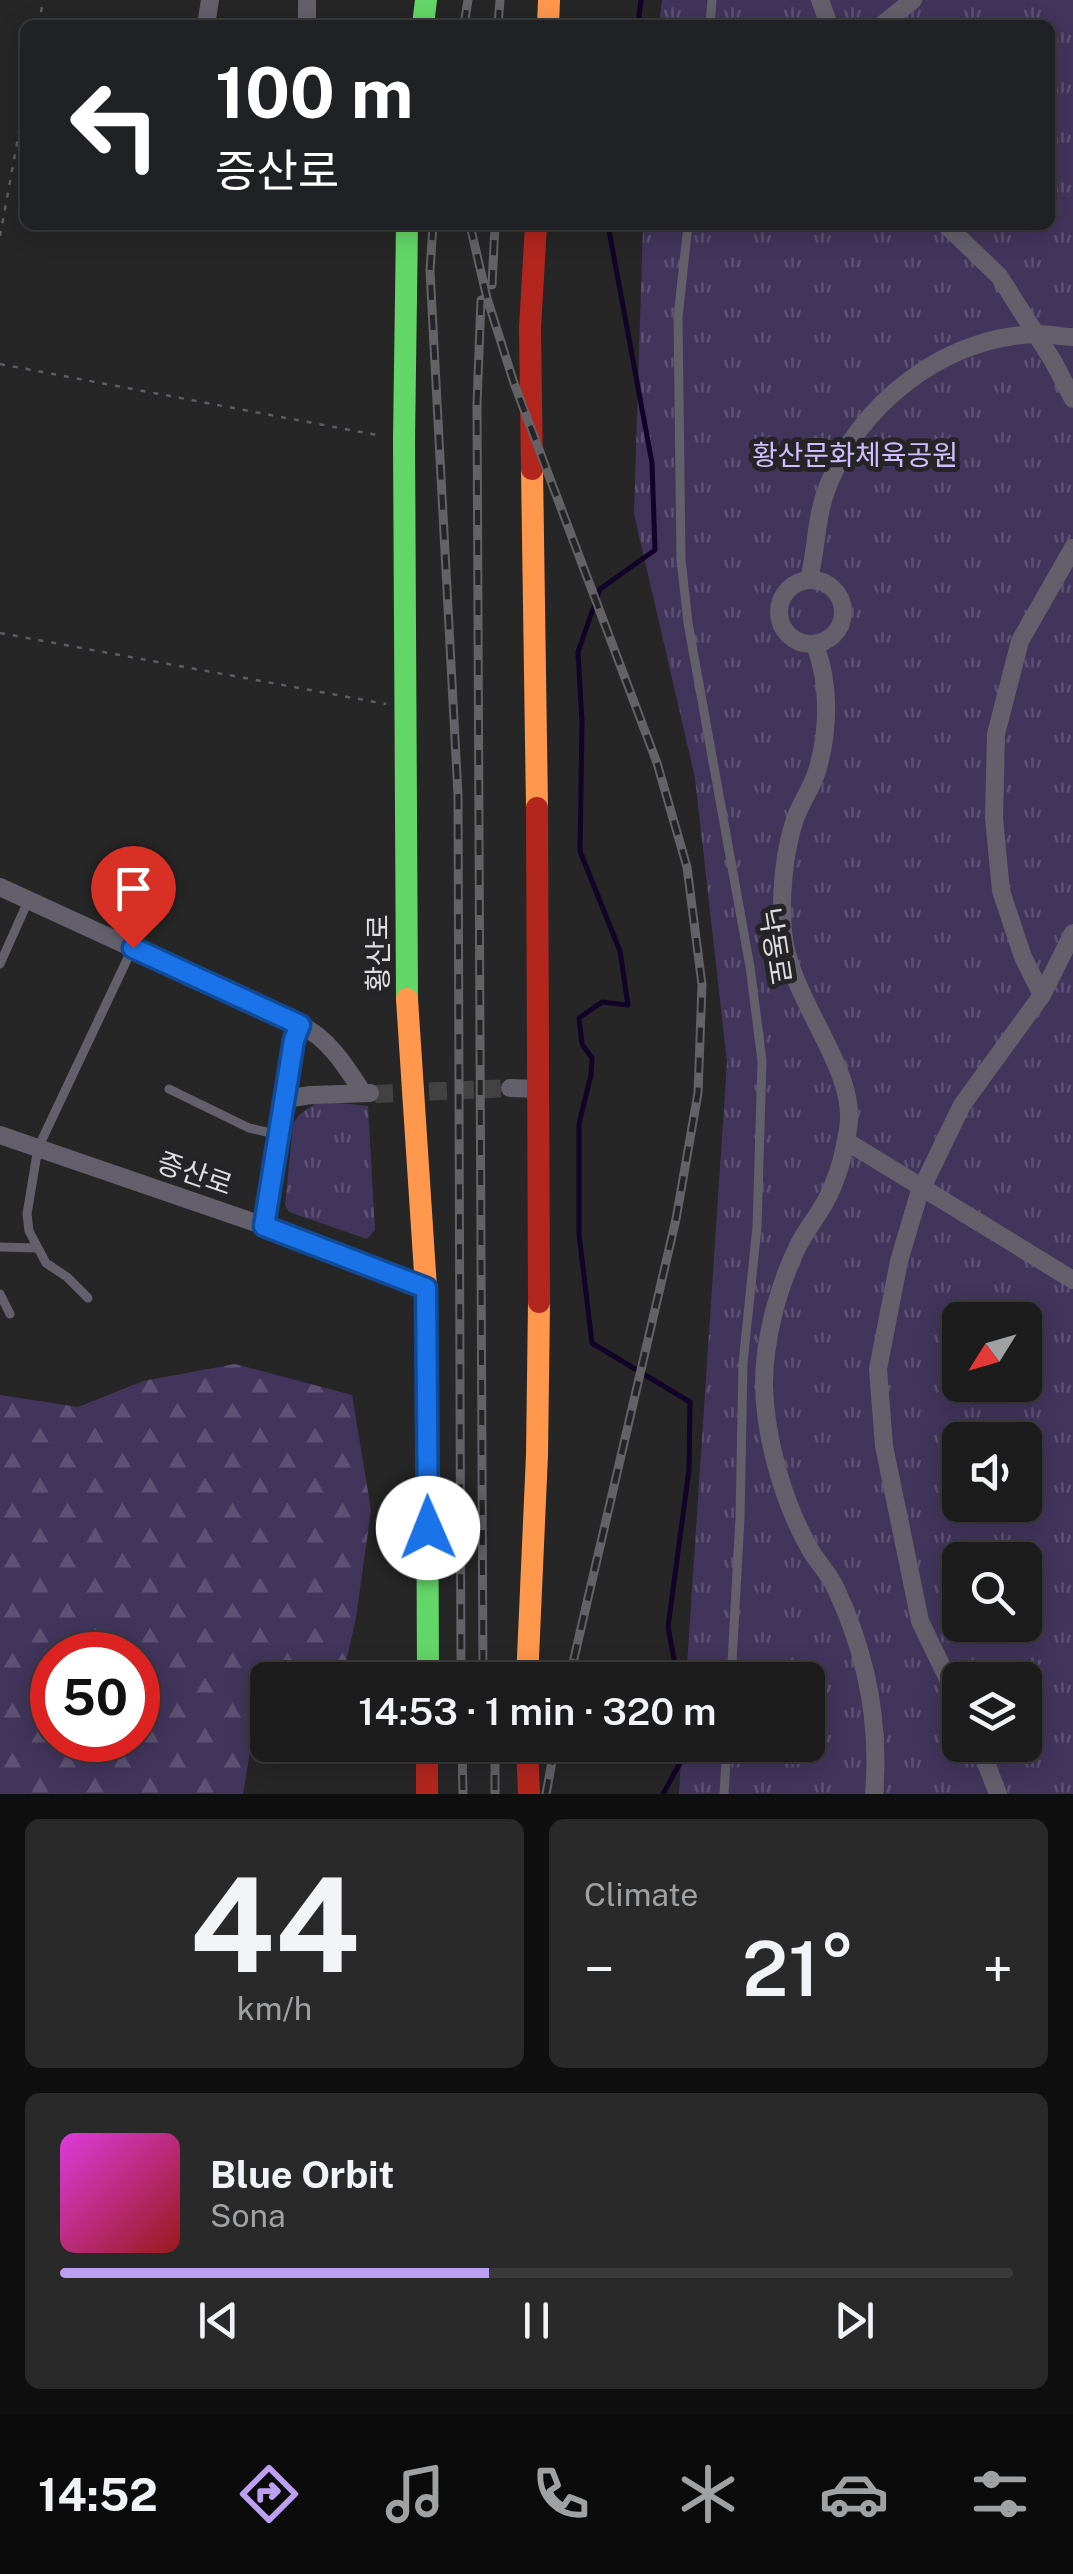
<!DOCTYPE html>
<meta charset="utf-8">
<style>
body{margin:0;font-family:"Public Sans","Noto Sans KR",sans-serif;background:#292929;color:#f1f3f6;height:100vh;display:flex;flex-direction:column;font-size:38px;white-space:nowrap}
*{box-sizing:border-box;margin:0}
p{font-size:32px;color:#a0a1a3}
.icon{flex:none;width:55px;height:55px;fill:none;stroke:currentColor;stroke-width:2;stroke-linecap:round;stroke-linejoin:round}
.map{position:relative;height:1794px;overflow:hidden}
.details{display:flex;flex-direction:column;gap:25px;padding:25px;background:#0f0f0f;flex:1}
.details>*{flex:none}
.banner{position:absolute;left:20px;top:20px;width:1035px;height:210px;border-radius:15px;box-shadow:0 5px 25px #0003,0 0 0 2px #3a3a3b;background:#202124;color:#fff;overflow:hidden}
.needle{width:65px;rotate:233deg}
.fabs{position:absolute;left:942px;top:1302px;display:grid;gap:20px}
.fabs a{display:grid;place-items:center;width:100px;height:100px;border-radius:15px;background:#1c1c1c;box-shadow:0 5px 25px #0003,0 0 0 2px #3a3a3b;font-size:50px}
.speed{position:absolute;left:30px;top:1632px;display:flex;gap:20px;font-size:50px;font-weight:700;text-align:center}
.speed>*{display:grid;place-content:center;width:130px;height:130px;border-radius:50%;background:#1c1c1c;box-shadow:0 5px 25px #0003,0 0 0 2px #3a3a3b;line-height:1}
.speed .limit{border:15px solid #d22;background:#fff;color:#111}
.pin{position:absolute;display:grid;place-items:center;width:85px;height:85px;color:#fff;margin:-102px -42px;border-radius:50% 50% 50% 0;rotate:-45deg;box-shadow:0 0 10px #0007}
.pin .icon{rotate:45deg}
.me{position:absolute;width:110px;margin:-55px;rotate:359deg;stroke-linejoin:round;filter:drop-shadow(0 0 8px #0008)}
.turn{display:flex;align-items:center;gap:35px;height:210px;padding:0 30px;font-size:45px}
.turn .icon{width:130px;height:130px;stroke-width:2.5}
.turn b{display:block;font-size:70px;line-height:85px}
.big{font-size:75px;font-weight:600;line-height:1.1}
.details .widget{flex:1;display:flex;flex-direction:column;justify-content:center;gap:15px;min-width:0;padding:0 35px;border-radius:15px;background:#292929}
.details .dial{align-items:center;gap:0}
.dial b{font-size:130px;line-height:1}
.song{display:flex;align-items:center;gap:30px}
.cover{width:120px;height:120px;border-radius:15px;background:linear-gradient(135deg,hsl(300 70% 55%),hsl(0 70% 35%))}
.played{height:10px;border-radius:5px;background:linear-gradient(90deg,#bca0f2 45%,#3a3a3b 45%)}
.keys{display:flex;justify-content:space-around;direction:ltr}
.heat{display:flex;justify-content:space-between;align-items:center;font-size:55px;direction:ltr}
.details .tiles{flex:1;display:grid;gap:25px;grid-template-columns:1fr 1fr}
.widget:last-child{grid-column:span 2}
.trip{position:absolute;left:250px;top:1662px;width:575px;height:100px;border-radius:15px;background:#1c1c1c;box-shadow:0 5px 25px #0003,0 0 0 2px #3a3a3b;font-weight:600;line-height:100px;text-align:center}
.menu{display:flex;height:160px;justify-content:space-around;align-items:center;background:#0b0b0b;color:#a0a1a3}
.menu .icon{width:70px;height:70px}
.menu .on{color:#bca0f2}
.menu b{font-size:45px;color:#f1f3f6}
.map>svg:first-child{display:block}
.grass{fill:url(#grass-tufts);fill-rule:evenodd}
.forest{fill:url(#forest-firs);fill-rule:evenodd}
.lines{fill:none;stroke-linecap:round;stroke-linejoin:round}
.stream{stroke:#120328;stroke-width:5}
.street-tunnel{stroke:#424242;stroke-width:18;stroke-dasharray:18 9;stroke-linecap:butt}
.path{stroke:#5f5c64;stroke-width:2.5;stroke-dasharray:5 8;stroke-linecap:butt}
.lane{stroke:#63606c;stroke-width:9}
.street{stroke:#63606c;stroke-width:18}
.fast{stroke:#63d668;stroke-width:22}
.slow{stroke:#ff974d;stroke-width:22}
.jam{stroke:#b3261e;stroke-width:22}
.rail-casing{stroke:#626267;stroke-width:9}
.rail{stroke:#252527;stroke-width:5;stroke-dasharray:15;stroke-linecap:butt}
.route-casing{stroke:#114b97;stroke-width:25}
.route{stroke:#1a73e8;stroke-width:18}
.labels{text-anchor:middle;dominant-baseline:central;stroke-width:10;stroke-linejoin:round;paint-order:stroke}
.park-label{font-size:28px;fill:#d0bdfe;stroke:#252527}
.street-label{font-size:28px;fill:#dfdee0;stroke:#252527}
</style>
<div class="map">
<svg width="1073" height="1794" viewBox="0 0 1073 1794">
<defs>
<pattern id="grass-tufts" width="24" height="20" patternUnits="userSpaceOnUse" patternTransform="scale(2.5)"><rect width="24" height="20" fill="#42355c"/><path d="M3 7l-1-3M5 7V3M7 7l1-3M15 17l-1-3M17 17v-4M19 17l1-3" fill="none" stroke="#5d5273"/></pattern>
<pattern id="forest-firs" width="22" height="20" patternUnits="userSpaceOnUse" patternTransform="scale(2.5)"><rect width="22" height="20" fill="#42355c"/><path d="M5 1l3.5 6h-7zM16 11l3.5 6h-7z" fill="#5d5273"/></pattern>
</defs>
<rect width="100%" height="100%" fill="#262626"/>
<path class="grass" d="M662,0H1073V1794H679L682,1745H808V1680H686L727,1062L695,778L634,514L643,225H1050V25H659ZM960,1320H1025V1385H960ZM960,1440H1025V1505H960ZM960,1560H1025V1625H960ZM960,1680H1025V1745H960Z
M319,1101L368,1106L375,1230L367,1239L289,1212L285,1205L293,1124L299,1115Z"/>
<path class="forest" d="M235,1364L352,1395L371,1510L356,1618L342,1680H268L267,1718L255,1721L243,1794H0V1395L78,1407L143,1381ZM52,1655H138V1740H52Z"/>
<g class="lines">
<path class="stream" d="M638,25L641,0
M608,225L652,463L655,550L600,589L578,652L582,723L580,851L620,951L628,1005L602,1002L579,1018L582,1044L592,1058L591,1075L579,1124V1234L592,1343L690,1402L689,1470L668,1627L678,1680
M663,1794L690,1745"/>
<path class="street-tunnel" d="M375,1094L510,1088"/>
<path class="path" d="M39,25L43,0
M0,236L25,100
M0,364L382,436
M0,633L386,704"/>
<path class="lane" d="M710,25L712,0
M688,225L678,317L681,559L688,623L750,967L762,1061L757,1227L743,1363L740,1518L731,1680
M0,964L29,899
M169,1089L249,1128L280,1135
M0,1247L36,1248
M0,1294L10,1314
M88,1298L67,1277L46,1263L29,1231L27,1214L38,1148L133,947
M724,1794L727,1745"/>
<path class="street" d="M820,0L829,25
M206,25L210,0
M307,25V0
M882,25L913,0
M946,225L999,276L1053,361L1073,399
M809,579C817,548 815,521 827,488C860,403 942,339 1034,334C1047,333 1060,337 1073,337
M779 612a32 32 0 1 1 64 0a32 32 0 1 1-64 0Z
M815,645C830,684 829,731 817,771C812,788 801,802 795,819C784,852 780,896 783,931C788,998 859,1070 848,1129C845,1148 840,1170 832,1188C824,1209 808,1226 798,1246C778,1287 764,1339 764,1385C765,1438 784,1505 811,1551C819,1564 830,1575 836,1589C866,1653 880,1723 874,1794
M0,887L300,1025L294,1040L265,1226
M1042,995L1023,957L1001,891L994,818L996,734L1020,641L1073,548
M300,1025C328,1037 347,1068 363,1093
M510,1088L538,1089
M285,1099L311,1095L370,1093
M0,1135L326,1247L426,1288
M846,1141L1073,1280
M960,1704L920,1621L884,1446L878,1369L899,1261L919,1194L962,1105L1042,995L1073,933
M979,1745L998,1794"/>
<path class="fast" d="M423,25L426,0
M407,225L404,440L407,999
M427,1404L428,1680"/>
<path class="slow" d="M548,25L549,0
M532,469L537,808
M407,999L426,1288L427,1404
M527,1680L537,1455L539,1302"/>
<path class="jam" d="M532,469L530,328L536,225
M537,808L539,1302
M427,1745V1794
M527,1745L529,1794"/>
<g class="rail-casing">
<path id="rail" d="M464,25L468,0
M498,25L500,0
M433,225L430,271L458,795L461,1680
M470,225L487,298L514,383L657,763L687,867L702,985L698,1093L676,1219L569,1680
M492,285L495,225
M481,300L477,404L483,1680
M462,1745L463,1794
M495,1745V1794
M546,1794L555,1745"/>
</g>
<use href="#rail" class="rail"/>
</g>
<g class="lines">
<g class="route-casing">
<path id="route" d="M133,948L300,1025L294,1040L264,1226L426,1288L428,1528"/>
</g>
<use href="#route" class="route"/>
</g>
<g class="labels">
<g class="park-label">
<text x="855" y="454">황산문화체육공원</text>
</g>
<g class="street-label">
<text transform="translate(776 946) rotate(81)">낙동로</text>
<text transform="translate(377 953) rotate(-90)">황산로</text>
<text transform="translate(195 1173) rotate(19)">증산로</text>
</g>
</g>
</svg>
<div class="fabs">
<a><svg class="needle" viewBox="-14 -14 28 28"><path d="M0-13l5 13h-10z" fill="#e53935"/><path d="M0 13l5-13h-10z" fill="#a0a1a3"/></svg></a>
<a><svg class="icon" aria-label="sound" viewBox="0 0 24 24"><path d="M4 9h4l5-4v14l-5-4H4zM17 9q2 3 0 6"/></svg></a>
<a><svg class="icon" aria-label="search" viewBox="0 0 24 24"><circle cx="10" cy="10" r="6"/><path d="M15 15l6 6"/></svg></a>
<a><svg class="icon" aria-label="layers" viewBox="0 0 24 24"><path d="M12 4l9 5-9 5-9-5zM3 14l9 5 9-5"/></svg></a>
</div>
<div class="speed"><div class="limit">50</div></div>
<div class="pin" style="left:133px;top:948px;background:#d93025"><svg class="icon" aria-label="arrive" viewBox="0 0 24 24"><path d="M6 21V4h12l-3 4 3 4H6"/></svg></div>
<svg class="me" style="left:428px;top:1528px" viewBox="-20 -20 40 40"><circle r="19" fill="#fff"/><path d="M0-13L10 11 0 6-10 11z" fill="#1a73e8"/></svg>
<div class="trip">14:53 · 1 min · 320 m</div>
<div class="banner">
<div class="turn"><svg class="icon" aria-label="left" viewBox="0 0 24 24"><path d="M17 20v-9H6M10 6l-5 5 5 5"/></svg><div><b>100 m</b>증산로</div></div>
</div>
</div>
<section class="details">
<div class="tiles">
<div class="widget dial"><b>44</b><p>km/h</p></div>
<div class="widget"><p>Climate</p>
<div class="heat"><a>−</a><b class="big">21°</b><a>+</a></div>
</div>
<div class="widget">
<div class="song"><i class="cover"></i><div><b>Blue Orbit</b><p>Sona</p></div></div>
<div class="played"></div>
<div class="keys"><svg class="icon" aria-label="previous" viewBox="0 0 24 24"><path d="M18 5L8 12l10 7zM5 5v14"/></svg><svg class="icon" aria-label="pause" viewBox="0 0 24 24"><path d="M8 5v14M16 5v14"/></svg><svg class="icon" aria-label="next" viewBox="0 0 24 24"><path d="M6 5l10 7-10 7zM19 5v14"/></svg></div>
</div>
</div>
</section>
<nav class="menu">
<b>14:52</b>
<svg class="icon on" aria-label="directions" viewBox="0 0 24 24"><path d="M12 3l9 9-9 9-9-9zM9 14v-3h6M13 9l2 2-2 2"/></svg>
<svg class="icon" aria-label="music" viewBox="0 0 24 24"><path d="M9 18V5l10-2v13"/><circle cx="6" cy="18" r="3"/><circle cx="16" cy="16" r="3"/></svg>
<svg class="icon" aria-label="phone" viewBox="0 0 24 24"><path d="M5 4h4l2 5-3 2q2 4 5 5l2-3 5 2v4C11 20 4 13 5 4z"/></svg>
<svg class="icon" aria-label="climate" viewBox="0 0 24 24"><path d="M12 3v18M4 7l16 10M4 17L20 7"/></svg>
<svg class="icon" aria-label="car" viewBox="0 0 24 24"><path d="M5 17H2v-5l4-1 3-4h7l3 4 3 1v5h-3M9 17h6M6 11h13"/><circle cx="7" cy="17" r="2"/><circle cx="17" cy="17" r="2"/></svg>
<svg class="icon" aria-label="filters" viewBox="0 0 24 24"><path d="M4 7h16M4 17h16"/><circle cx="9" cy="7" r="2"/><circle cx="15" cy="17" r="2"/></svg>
</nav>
